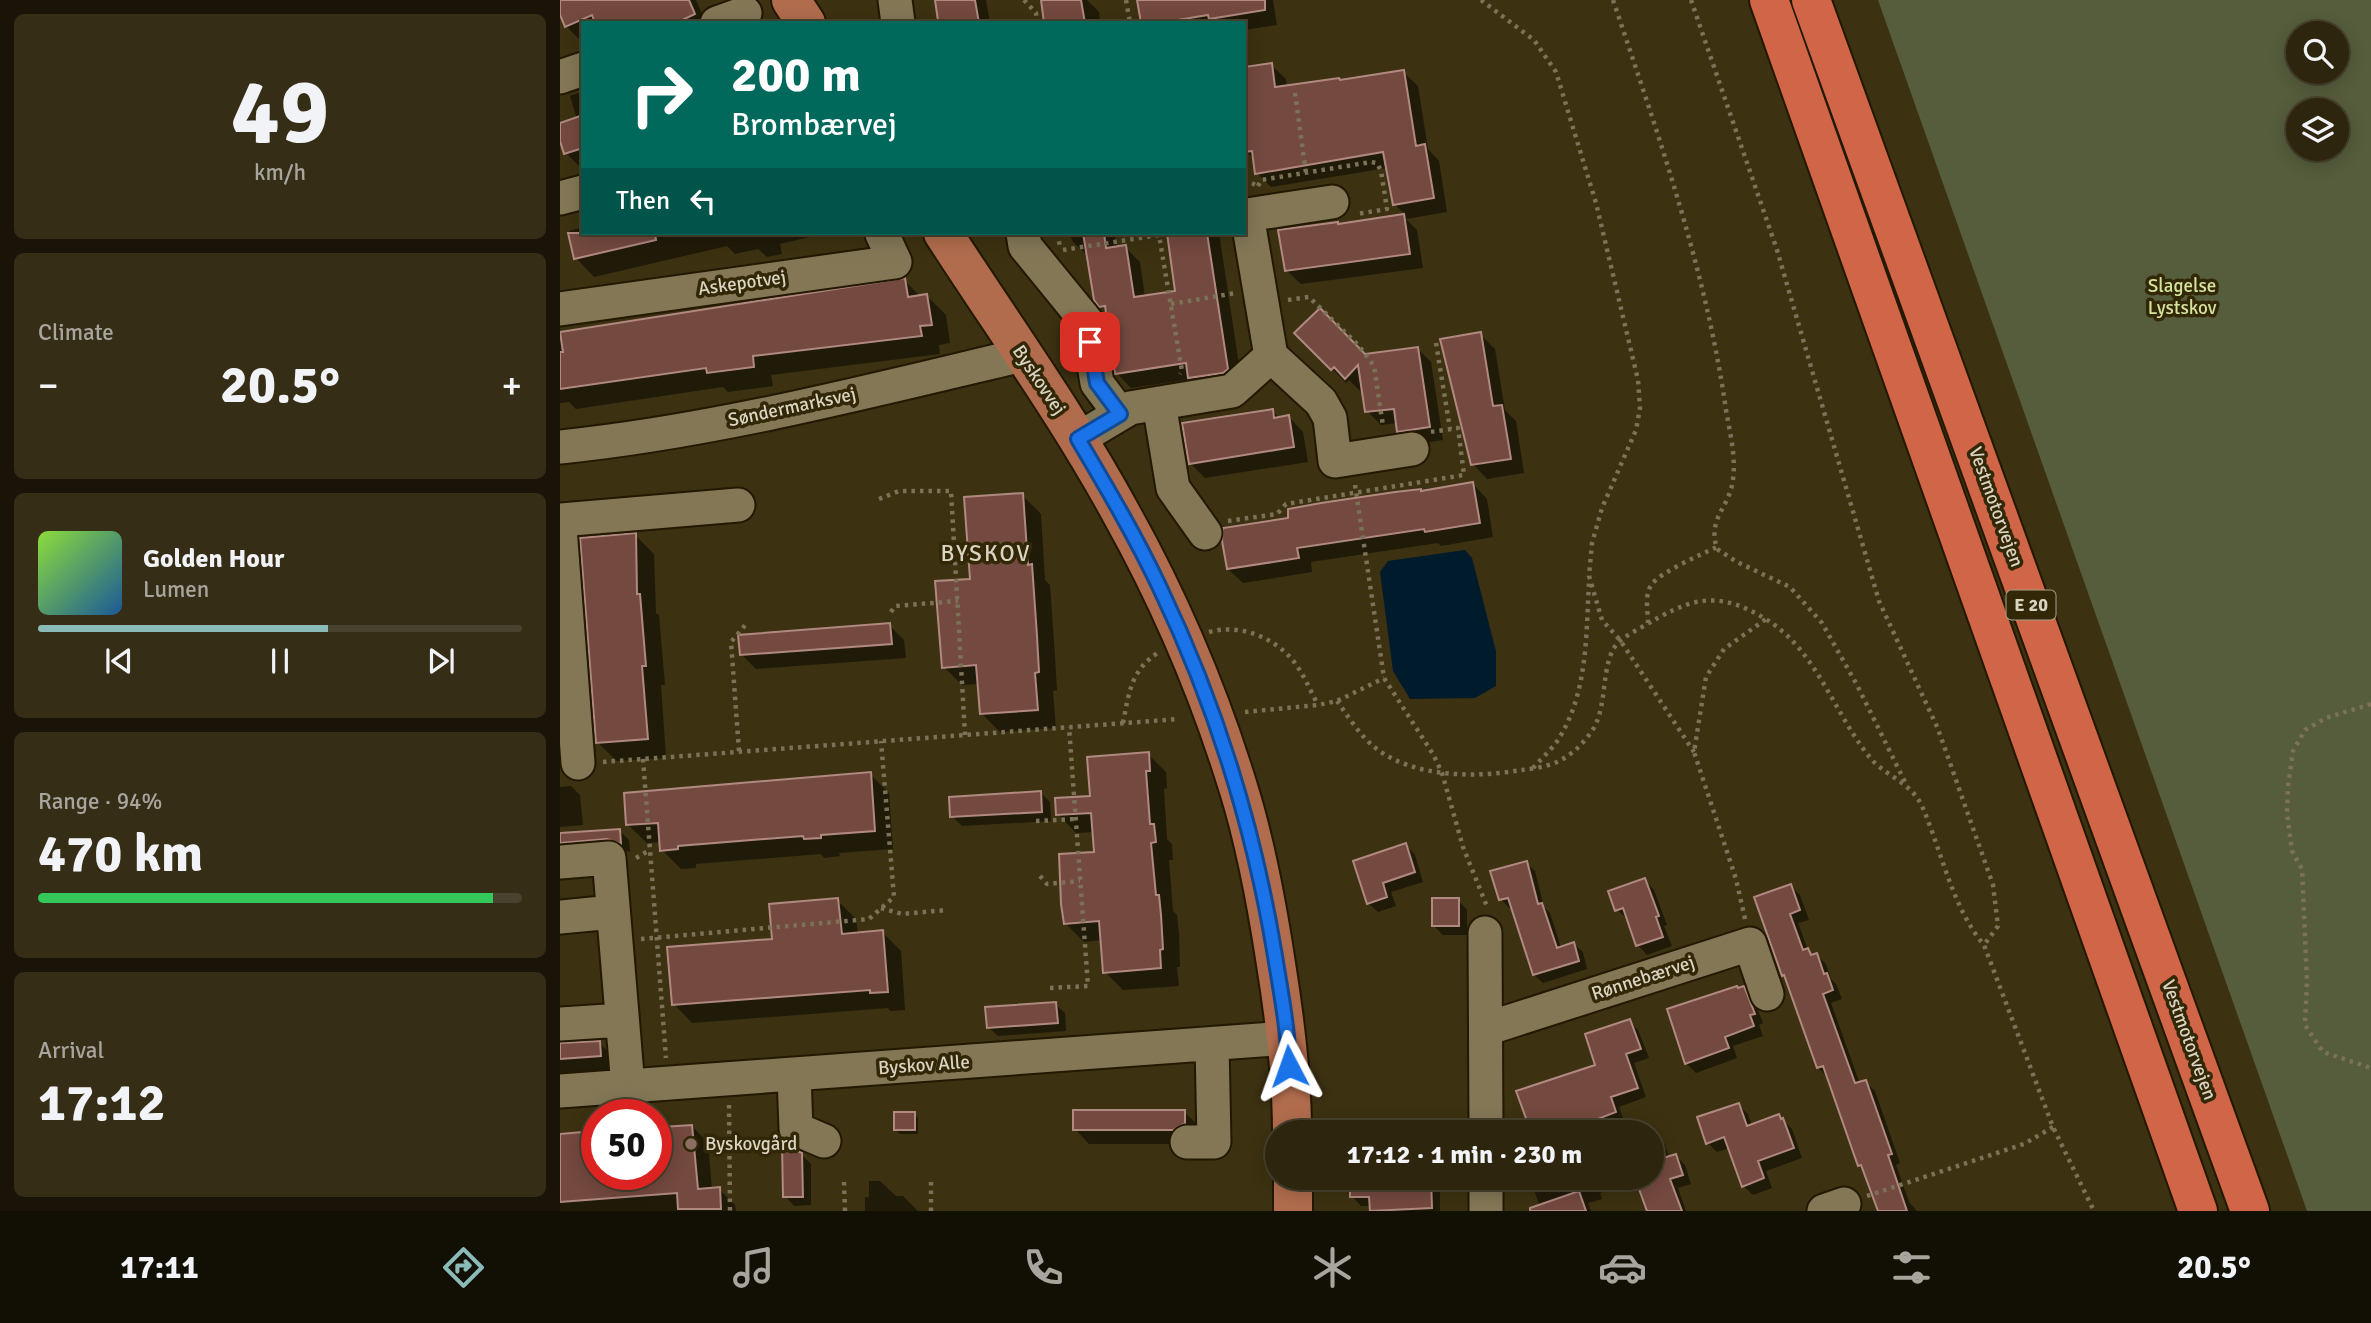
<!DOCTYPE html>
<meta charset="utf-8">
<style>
body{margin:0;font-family:Signika,sans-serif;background:#352d16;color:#f1f3f6;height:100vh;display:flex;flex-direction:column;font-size:26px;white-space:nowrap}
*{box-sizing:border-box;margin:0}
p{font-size:23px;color:#a7a59d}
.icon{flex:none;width:38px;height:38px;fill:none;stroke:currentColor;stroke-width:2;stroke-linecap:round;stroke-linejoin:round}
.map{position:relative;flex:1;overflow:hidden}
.sheet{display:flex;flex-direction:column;gap:14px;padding:14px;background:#191407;width:560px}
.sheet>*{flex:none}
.top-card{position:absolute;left:21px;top:21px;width:665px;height:214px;border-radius:0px;box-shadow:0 4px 18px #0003,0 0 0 2px #48422e;background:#00695c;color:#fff;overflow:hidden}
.fabs{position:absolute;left:1726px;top:21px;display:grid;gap:14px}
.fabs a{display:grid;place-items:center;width:63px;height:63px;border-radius:50%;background:#2d250d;box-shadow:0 4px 18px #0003,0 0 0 2px #48422e;font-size:35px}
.speed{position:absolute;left:21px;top:1099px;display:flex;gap:14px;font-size:35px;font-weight:700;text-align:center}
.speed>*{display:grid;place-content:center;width:91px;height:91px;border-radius:50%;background:#2d250d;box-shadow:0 4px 18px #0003,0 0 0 2px #48422e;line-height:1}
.speed .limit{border:10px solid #d22;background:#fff;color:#111}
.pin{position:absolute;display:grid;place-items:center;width:60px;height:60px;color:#fff;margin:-30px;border-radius:14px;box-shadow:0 4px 10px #0006}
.me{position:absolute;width:77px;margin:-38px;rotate:356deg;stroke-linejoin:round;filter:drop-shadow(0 0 5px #0008)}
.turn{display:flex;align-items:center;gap:24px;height:147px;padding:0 35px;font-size:32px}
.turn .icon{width:91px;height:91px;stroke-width:2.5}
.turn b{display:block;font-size:49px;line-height:60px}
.then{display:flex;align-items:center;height:66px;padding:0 35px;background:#0003;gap:14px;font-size:26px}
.big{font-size:52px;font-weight:700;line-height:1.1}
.sheet .widget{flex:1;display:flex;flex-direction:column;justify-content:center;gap:10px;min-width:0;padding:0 24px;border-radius:10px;background:#352d16}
.sheet .dial{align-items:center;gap:0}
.dial b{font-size:91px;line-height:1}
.song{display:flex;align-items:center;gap:21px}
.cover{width:84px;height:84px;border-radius:10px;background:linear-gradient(135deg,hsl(90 70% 55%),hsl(210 70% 35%))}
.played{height:7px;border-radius:4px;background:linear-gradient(90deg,#8bbbb9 60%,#48422e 60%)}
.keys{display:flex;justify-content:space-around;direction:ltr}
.heat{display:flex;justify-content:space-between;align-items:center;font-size:38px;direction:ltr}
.charge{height:10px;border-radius:5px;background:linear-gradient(90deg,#34c759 94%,#48422e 0)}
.trip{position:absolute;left:705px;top:1120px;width:399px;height:70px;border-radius:35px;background:#2d250d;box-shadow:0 4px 18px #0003,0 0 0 2px #48422e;font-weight:700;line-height:70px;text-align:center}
.menu{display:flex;height:112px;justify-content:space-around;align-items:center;background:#120f05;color:#a7a59d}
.menu .icon{width:49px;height:49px}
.menu .selected{color:#8bbbb9}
.menu b{font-size:32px;color:#f1f3f6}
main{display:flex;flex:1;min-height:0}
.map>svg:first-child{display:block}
.green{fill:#565d3c;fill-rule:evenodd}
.water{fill:#001b2b}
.shadow{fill:#0007}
.building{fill:#74493f;stroke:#b08980;stroke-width:2}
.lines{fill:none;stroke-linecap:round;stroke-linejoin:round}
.minor-casing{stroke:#231800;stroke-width:37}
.major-casing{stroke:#231800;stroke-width:42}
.highway-casing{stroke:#231800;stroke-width:42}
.path{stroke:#7b7258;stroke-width:4.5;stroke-dasharray:3.5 5;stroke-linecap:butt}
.minor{stroke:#837756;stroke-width:33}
.major{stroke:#b16c4d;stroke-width:38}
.highway{stroke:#d06547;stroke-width:38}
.route-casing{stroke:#114b97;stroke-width:18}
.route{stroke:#1a73e8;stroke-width:12}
.education-dot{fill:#8d6e63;stroke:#322706;stroke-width:2.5}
.labels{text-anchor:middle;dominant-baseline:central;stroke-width:7;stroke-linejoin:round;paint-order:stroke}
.shield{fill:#322706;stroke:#a8a08a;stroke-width:2}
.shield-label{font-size:18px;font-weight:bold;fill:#dad4c2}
.street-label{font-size:19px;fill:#dad4c2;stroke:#322706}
.park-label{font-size:19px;fill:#d4e39d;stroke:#322706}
.poi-label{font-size:19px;fill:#dad4c2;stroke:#322706;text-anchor:start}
.quarter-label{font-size:23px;letter-spacing:2px;fill:#dad4c2;stroke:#322706}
</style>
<main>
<section class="sheet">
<div class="widget dial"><b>49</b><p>km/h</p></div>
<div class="widget"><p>Climate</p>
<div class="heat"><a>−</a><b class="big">20.5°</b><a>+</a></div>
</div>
<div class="widget">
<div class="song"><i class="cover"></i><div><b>Golden Hour</b><p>Lumen</p></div></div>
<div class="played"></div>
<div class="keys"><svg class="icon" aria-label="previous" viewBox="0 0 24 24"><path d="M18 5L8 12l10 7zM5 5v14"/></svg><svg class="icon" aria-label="pause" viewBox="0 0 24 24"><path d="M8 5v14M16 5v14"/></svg><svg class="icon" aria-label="next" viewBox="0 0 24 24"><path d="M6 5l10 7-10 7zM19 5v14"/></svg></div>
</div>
<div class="widget"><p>Range · 94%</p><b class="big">470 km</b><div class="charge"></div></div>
<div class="widget"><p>Arrival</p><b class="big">17:12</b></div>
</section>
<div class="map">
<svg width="1811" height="1211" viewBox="0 0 1811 1211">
<rect width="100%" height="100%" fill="#3c3111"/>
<path class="green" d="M1318,0H1811V1211H1747ZM1738,33H1776V72H1738ZM1738,110H1776V149H1738Z"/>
<path class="water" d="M905,550L912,558L936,651V686L915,698L850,699L833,671L820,572L828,561Z"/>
<path class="shadow" d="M0,0H136L146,23H23L22,42L6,26L0,11Z
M376,0H426L430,23H380Z
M479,0H527L539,12L540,23H486L483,4Z
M579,0H713L717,25L684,30V23H582Z
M711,65L726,79L727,87L781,82L843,72L858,86L868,149L879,161L887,212L846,219L857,230L863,268L741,284L726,270L779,226L846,215L834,204L827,168L711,187L697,173L695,160L686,151Z
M23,91V168L22,169L6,153L0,135V125L17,119L10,96Z
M23,227V233H266L220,244L222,254L207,257L198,249L175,254L167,246L34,277L16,258L9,231Z
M509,233H555L557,249L565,247L580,262L585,297L617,293L608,233H659L682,384L644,392L631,379L571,388L557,373L547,312L541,305L528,256L513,242Z
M344,280L361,297L367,296L386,315L390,343L379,345L380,354L211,375L213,386L168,392L163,387L16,409L9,402L0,403V333Z
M737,333L805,356L857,348L871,362L883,440L852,445L838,431L837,423L821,425L807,411L803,387L800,391L789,380L786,383Z
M920,334L935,349L945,410L956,421L964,473L927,479L913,464Z
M713,411L720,419L729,417L743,432L748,462L645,478L630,463Z
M913,484L927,499L933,537L881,546L878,543L751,562L752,572L683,583L668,569L863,493Z
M462,495L481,514L485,580L490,585L495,656L497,690L493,691L496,728L440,732L421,713L419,684L402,685L384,667L412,581Z
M75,535L94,554L96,613L99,615L105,685H101L106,758L57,761L37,742Z
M329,625L344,640L346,658L196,669L182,655Z
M588,754L606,772L607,788L604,789L607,839L612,844L613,860H609L613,911L617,915L619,934L620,967H617L619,986L563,990L545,972L543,940L524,942L506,924L536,854L534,832L516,833L498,814L531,797Z
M310,774L329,793L333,849L279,853L280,856L264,858L261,854L136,864V868L121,869L102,850L101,842L87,843L68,825Z
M11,786L20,795L23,825L0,827V787Z
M480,792L490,802L491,821L402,826L392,816Z
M59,830L69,840L70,852L59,848L43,849L33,839Z
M846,845L855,855L863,882L831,892L836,906L818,912L808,903Z
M966,863L975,871L984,907L990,913L1001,948L1014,944L1023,952L1027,969L983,983L974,975L953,907L949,908L941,899Z
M1085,880L1094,890L1107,925L1104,926L1112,946L1087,955L1078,945L1068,919L1057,910Z
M1231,886L1240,895L1249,920L1238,923L1248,950L1254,956L1257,955L1266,964L1271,979L1276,984L1282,999L1271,1003L1300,1084L1305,1082L1315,1091L1340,1163L1336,1165L1349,1202L1357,1211H1318L1305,1169L1300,1165L1268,1077L1258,1068L1196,898Z
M277,900L296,919L298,934L322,932L341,951L345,1010L330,1011L328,1008L132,1023L114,1004Z
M898,900L907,910V935H883L874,926Z
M1183,988L1193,998L1203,1023L1199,1025L1203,1036L1173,1046L1177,1058L1136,1073L1126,1063L1178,990Z
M495,1004L505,1013L506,1031L438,1036L428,1027Z
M1069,1021L1078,1030L1089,1058L1074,1063L1086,1097L1059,1107L1068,1132H973L959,1092L1038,1066Z
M39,1043L54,1057L55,1070L0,1074V1045Z
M1178,1105L1188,1114L1192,1126L1219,1116L1232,1129L1242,1158L1206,1171L1212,1188L1193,1195L1183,1186L1170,1148L1157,1152L1148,1143Z
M624,1112L639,1126L628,1144H529L515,1129Z
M354,1114L358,1118V1134H340L336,1130Z
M132,1126L148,1143L152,1189H159L175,1205L176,1211H0V1136L21,1134L26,1139L37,1174H96Z
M1096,1135L1105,1144L1109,1158L1116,1156L1125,1165L1131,1184L1118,1188L1126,1211H1089L1078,1179L1040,1193L1042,1199L1028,1203L1031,1211H968L980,1207L970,1178H1092V1136Z
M241,1154L251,1164V1205L234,1206L225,1196Z
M784,1178H827V1181L871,1180L880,1189V1211H811V1206H801L792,1196V1189L784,1181Z
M309,1181H320L336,1196H343L358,1211H305V1197H309Z"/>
<path class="building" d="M0,0H129L135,14L116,23H35L32,15L5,27L0,15Z
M375,0H415L419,23L378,21Z
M481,0H521L525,23H484Z
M577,0H705V10L649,19L648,15L600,23H581Z
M712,63L715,87L779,78L780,80L844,70L856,146L865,144L874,198L833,205L823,152L695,174L692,151L684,152V67Z
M23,115V148L4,154L0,141V123Z
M844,214L850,254L725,271L718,230L778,222V224Z
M8,233H95L96,240L14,259Z
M523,233H544L546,248L566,245L574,297L615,291L607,233H647L668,369L663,373L628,378L626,363L555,374L545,306L539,307L534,300Z
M345,278L348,297L367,294L372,325L360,326L362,336L193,356L194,367L147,373L146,368L0,389V352H3L0,332Z
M760,308L805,354L858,347L870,427L837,432L834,409L805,412L798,365L785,379L774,367L771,370L734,333Z
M921,332L933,406L942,405L951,459L911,465L880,339Z
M713,409L714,418L729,415L734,447L629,464L622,423Z
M913,482L920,523L865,532L864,529L737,548L739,558L667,569L662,541L663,528L728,518V509L761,503L835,492L861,489V491Z
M463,493L468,565L472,564L477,636L479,672L475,673L478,710L420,714L416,665L382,668L375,581L410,579L404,497Z
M76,533L77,594H80L86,666H82L88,739L36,743L20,538Z
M330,623L332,644L180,655L178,635Z
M589,752L590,771H586L590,824H594L596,842L591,843L596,895H599L601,915L603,949L600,950L601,968L543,973L539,921L504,924L501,904L499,854L534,852L531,813L496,815L495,798L530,796L527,757Z
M311,772L315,831L261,835V838L244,839L243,836L118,846V849L100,851L98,823L66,825L64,793Z
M481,791L482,812L390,817L389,797Z
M60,829L61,844L47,839L0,843V833Z
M846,843L855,872L823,883L827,897L807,904L793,861Z
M967,861L978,904L982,903L997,948L1014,942L1019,961L973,975L948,898L939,900L930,871Z
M1085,878L1099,916L1096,917L1103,937L1076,946L1063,908L1055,911L1048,891Z
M1231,884L1240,910L1230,914L1243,950L1248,948L1251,955L1257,953L1264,974L1267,973L1273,990L1263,994L1295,1083L1306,1080L1332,1154L1328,1155L1347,1211H1318L1301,1165L1298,1166L1263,1066L1257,1068L1224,975L1222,976L1194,897Z
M278,898L282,934L323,930L328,992L310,993V990L112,1005L107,947L212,939L209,904Z
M872,898H899V926H872Z
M1177,986L1178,988L1184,986L1195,1014L1190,1015L1194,1026L1165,1037L1169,1048L1125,1064L1107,1009Z
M496,1002L498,1023L427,1028L425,1007Z
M1070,1019L1081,1049L1066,1054L1078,1088L1051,1097L1056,1112L1035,1120L1038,1132H971L956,1091L1035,1065L1025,1034Z
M40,1041L41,1056L0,1059V1043Z
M1179,1103L1187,1126L1219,1114L1221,1119L1223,1118L1234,1148L1198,1161L1204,1178L1182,1187L1164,1137L1146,1144L1137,1117Z
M513,1110H625V1123L613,1130H513Z
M334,1112H355V1130H334Z
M132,1125L138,1189L160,1187L161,1209H118L117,1193L0,1202V1134L22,1132V1137L37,1136V1174H96V1131H102V1127Z
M1095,1133L1103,1158L1116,1154L1123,1175L1110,1179L1122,1211H1087L1075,1178H1092L1093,1134Z
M222,1144L242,1153L243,1197H223Z
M790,1178H871L872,1208L810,1211L809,1197H790Z
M1019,1191L1026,1211H970V1208Z"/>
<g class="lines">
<g class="minor-casing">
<path id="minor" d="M335,0L338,23
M157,23L185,13
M0,77L23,69
M0,198L23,192
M772,202L687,215L711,356L761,402L770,418L775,461L852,449
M463,233L465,246L527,322L537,383L560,414
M0,309L335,262L322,234
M599,403L613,488L645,533
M518,439L570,408L672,391L711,356
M0,447C156,431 309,391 462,355
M0,520L178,505
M0,528L18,763
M0,862L49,858L68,1087
M0,917L53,912
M925,933L926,1132
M0,1024L62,1020
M926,1029L1190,944L1207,994
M234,1075L236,1129L264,1141
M0,1091L728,1038
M627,1142H654L652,1044
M926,1178V1211
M1264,1211L1284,1204"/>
</g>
<g class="major-casing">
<path id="major" d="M231,0L246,23
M383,233C443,326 509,417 562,515C610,601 649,693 678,787C696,844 707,905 716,964C725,1020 732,1075 732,1132
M733,1178V1211"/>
</g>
<g class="highway-casing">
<path id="highway" d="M1209,0L1638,1211
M1251,0L1690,1211"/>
</g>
<path class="path" d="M464,0L476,13L477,23
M566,0L570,23
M921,0L974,40L996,72L1036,203L1078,380L1080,408L1076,430L1042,508L1032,543L1029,576L1042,620L1060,640L1134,752
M1053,0C1098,134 1146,270 1166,410C1170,433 1176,457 1173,479C1170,508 1147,517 1157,549L1177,562L1230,587L1262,623L1297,685L1346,784
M1131,0L1217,250L1319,601L1378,729L1433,885L1438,926L1424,945
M735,93L746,173
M684,180L696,185
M698,186L701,180L811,162L817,163L821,171L827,209L797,214
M497,233L500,246
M503,250L599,235L622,371L620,374
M728,300L749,297L798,345L814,366L823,426
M611,304L676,293
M876,343L890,429
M795,485L824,678L873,754L882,773L903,847L928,909
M319,499L339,491H391L405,735
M668,521L717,514L726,504L904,475L898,428L870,432
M331,612L335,606L398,601
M1088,623C1088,611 1084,594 1092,584C1101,572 1142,554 1157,547
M649,632C679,624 710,636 730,657C742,670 750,690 758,705
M777,701C788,716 799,734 813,746C851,778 915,778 961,770C972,769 986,767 997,762C1010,756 1020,747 1029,735C1047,713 1041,680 1051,654C1056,640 1070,634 1082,627C1128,600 1154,588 1204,618C1257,649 1274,715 1312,760C1328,777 1351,783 1362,806C1382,852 1392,907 1424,945L1493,1127L1534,1211
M1811,704L1766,718L1745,730L1733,751L1728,786L1727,813L1732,851L1742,869L1747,982L1745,1025L1763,1052L1811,1068
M685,712L758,705L777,701L824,678
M563,723C569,692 571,670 599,652
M179,751L171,642L187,623
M83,759L106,1058
M43,762L619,719
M973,768C981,759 991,750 998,740C1028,693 1026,635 1029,582
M476,821L516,819
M76,858L90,850
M480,876L487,884L520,881
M321,908L342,914L387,910
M1185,919L1176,879L1134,752L1146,677L1164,649L1206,619
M81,939L309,919L334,897L321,741
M490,988L528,986L509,727
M169,1105L170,1211
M284,1182L285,1211
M1307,1196L1464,1144L1493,1127
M371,1211V1182"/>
<use href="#minor" class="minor"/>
<use href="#major" class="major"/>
<use href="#highway" class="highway"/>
</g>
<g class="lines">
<g class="route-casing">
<path id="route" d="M530,342L537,383L560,414L518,439C547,488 576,537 600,588C656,705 694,828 715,956C721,993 728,1029 729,1066"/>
</g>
<use href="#route" class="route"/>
</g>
<circle class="education-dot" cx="131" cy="1144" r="7"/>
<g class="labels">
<rect class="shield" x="1446.5" y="590.5" width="49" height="29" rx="5"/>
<g class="shield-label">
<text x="1471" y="605">E 20</text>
</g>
<g class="street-label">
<text transform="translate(182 283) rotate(-8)">Askepotvej</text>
<text transform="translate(479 380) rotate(56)">Byskovvej</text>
<text transform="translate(232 407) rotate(-12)">Søndermarksvej</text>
<text transform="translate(1436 507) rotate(70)">Vestmotorvejen</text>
<text transform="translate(1083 978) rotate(-18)">Rønnebærvej</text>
<text transform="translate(1629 1040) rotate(70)">Vestmotorvejen</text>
<text transform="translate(364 1065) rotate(-4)">Byskov Alle</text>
</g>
<g class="park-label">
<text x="1622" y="286">Slagelse<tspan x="1622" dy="22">Lystskov</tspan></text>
</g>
<g class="poi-label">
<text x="145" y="1144">Byskovgård</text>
</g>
<g class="quarter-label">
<text x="426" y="553">BYSKOV</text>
</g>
</g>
</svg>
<div class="fabs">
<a><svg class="icon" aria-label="search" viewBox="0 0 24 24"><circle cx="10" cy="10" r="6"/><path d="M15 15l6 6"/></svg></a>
<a><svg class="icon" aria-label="layers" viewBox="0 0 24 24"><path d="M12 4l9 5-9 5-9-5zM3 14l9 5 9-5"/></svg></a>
</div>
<div class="speed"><div class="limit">50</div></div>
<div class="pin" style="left:530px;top:342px;background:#d93025"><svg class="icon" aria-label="arrive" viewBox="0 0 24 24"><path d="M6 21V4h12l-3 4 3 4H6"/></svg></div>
<svg class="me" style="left:729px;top:1066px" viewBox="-20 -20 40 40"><path d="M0-17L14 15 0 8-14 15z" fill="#1a73e8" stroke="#fff" stroke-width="4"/></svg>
<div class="trip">17:12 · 1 min · 230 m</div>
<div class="top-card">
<div class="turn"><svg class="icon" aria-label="right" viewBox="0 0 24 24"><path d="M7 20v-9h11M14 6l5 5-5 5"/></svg><div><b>200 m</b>Brombærvej</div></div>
<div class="then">Then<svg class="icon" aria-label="left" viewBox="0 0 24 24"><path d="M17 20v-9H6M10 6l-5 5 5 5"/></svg></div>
</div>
</div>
</main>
<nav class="menu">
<b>17:11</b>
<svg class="icon selected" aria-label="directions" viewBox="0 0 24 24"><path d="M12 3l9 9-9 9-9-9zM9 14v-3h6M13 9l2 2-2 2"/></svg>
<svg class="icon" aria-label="music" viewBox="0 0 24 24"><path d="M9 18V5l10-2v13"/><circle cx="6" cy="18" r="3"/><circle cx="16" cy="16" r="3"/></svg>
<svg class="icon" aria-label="phone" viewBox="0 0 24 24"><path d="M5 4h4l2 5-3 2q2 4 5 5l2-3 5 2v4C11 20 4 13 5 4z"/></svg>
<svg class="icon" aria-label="climate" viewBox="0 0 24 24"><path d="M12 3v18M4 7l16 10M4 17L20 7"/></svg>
<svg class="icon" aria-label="car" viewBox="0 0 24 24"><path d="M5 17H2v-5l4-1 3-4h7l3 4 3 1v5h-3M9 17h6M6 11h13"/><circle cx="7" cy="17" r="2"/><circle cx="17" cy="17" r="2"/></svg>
<svg class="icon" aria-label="filters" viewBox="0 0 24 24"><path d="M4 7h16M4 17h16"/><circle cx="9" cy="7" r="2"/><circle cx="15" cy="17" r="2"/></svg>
<b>20.5°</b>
</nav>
